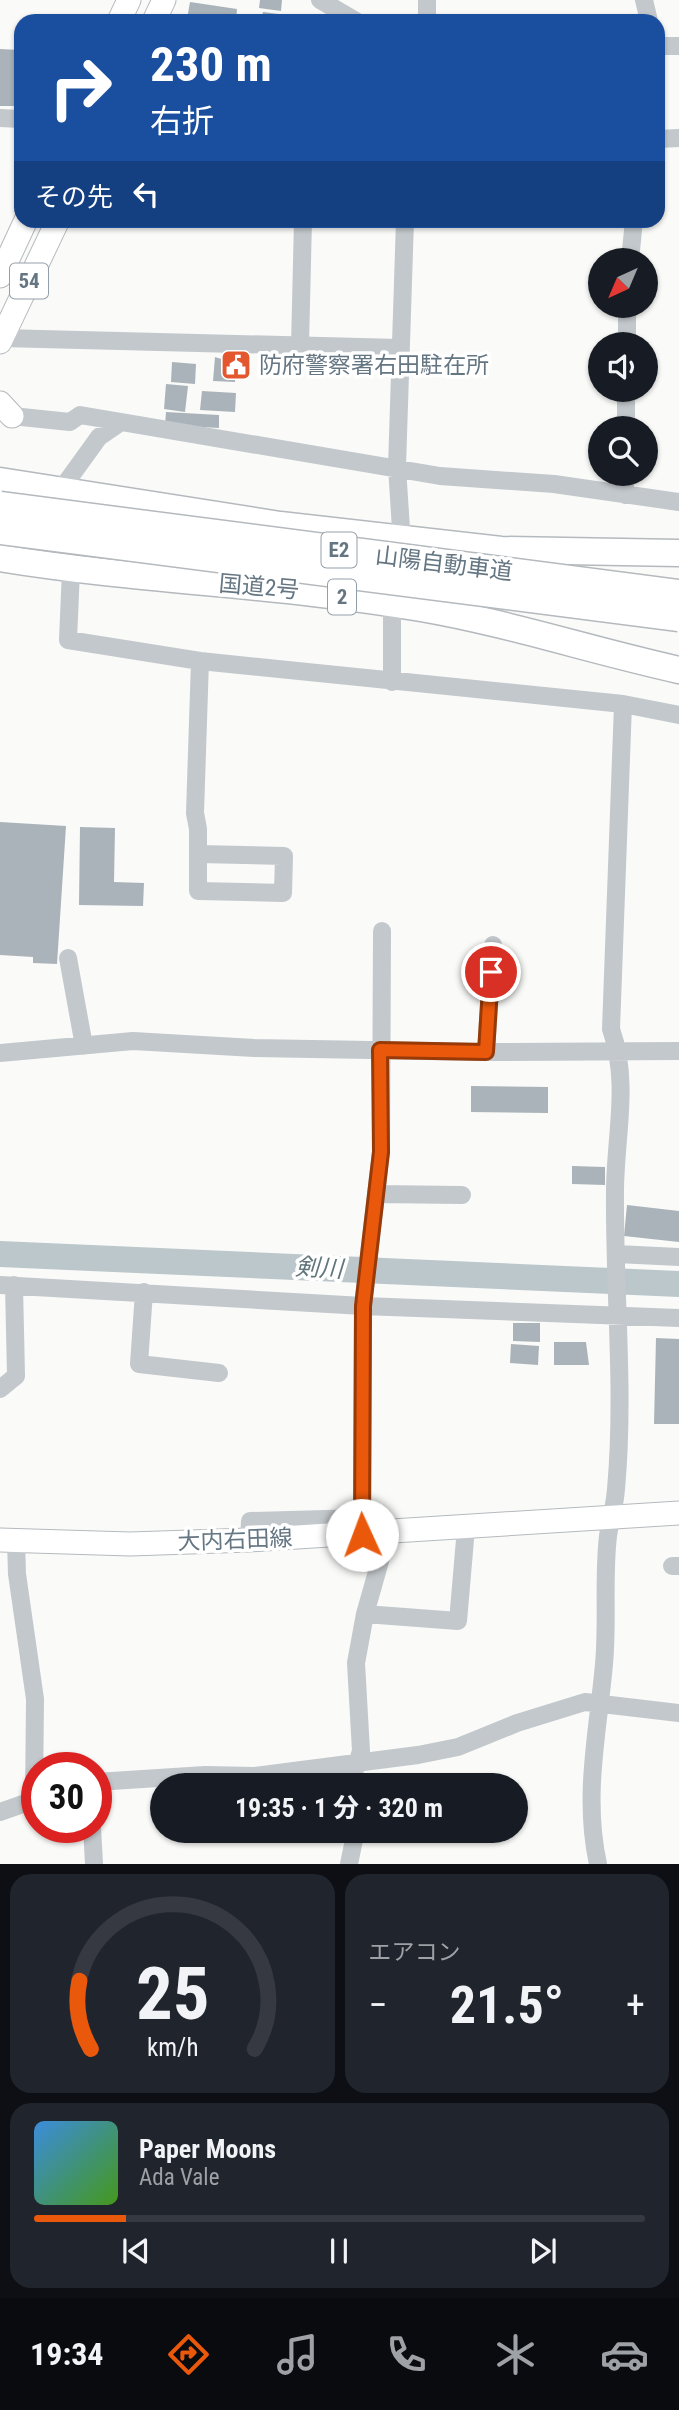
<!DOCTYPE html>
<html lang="ja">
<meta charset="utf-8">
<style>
body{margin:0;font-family:"Roboto Condensed","Noto Sans JP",sans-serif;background:#20242c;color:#f1f3f6;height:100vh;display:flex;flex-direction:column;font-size:26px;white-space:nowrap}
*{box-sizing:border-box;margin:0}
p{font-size:23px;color:#9ea1a6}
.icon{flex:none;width:38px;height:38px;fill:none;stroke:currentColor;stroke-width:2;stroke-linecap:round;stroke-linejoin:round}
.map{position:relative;height:1864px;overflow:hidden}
.sheet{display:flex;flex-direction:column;gap:10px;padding:10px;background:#0d0f14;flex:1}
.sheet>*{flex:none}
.guide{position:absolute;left:14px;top:14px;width:651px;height:214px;border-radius:21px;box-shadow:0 2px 5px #0004;background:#1a4fa0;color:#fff;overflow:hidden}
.needle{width:46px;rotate:224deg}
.fabs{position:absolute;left:588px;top:248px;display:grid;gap:14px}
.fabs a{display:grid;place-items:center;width:70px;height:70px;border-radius:50%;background:#171b24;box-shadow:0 2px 5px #0004;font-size:35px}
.speed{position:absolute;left:21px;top:1752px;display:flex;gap:14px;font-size:35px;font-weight:700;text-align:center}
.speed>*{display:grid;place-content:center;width:91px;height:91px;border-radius:50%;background:#171b24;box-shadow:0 2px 5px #0004;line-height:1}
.speed .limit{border:10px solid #d22;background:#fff;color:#111}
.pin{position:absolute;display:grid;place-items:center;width:60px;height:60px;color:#fff;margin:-30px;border:4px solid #fff;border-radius:50%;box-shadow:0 2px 7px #0007}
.me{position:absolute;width:77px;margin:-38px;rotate:358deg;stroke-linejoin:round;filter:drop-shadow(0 0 5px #0008)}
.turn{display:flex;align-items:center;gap:24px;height:147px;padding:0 21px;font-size:32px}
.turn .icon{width:91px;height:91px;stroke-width:2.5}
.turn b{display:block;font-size:49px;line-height:60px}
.then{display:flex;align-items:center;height:66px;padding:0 21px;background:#0003;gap:14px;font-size:26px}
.big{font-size:52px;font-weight:700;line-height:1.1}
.sheet .widget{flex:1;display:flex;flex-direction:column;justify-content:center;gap:10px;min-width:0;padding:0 24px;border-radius:21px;background:#20242c}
.sheet .dial{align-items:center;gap:0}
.dial svg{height:182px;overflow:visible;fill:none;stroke:#363941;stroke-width:7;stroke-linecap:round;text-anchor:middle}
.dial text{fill:#f1f3f6;stroke:none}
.song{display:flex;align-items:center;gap:21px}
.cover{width:84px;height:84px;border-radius:10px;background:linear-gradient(135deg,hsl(210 70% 55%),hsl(100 70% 35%))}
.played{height:7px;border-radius:4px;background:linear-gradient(90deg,#ea580c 15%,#363941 15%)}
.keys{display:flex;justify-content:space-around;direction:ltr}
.heat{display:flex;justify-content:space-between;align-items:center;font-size:38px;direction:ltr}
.sheet .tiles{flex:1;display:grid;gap:10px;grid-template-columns:1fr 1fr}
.widget:last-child{grid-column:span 2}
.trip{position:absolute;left:150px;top:1773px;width:378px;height:70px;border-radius:35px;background:#171b24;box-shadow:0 2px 5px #0004;font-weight:700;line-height:70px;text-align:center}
.dock{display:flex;height:112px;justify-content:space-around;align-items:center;background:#090b0e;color:#9ea1a6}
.dock .icon{width:49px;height:49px}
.dock .selected{color:#ea580c}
.dock b{font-size:32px;color:#f1f3f6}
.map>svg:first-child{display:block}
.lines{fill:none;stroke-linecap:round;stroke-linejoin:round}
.river{stroke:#bbc7cb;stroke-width:26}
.building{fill:#aab3b9}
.major-casing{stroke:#b5babe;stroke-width:25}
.highway-casing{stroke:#b4b9bd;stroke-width:29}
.minor{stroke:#c3c8cc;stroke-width:18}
.major{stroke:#fff;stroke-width:23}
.highway{stroke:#fff;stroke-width:26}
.highway-bridge-casing{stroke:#b4b9bd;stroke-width:29;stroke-linecap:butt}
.highway-bridge{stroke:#fff;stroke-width:26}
.route-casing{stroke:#983908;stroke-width:18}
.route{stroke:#ea580c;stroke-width:12}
.labels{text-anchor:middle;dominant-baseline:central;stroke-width:7;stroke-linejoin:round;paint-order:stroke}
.shield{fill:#fff;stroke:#939fa8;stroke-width:2}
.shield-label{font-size:21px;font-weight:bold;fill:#657683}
.poi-label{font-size:23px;fill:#657683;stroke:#fff;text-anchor:start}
.street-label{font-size:23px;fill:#657683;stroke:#fff}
.water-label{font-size:24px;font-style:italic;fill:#60757c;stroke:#fff}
</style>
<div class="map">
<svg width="679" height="1864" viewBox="0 0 679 1864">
<rect width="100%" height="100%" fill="#fafaf8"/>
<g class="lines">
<path class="river" d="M0,1254L679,1284"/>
</g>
<path class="building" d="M260,0H282L281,11L259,8Z
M190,2L237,9L236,21L187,19Z
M263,12L294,16V21H261Z
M0,49L20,50V106H0Z
M215,357L231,362V369H235V382L213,381Z
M172,362L196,364L195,384L171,382Z
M166,384L188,386L185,412L164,409Z
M202,391L236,393L235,412L200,410Z
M166,412L219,415V428L165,425Z
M0,822L66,826L57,964L33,963V957L0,955Z
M80,827L115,828L114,882L144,883L143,906L79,905Z
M471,1086L548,1087V1113L471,1112Z
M572,1166L605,1167V1185L572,1184Z
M627,1205L679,1211V1242L624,1236Z
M513,1323H540V1342L513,1341Z
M656,1338L679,1339V1424H654Z
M554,1342H586L589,1365H554Z
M511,1344L539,1346L538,1365L510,1363Z"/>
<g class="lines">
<g class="major-casing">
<path id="major" d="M119,21L129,0
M154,21L164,0
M0,276L26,220
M0,342L58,220
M0,403L12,416
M0,1540L130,1544L249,1540L679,1513"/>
</g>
<g class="highway-casing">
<path id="highway" d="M0,481L280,525L501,550L679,553
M0,558C140,581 282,584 421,608C508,623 593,651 679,670"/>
</g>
<path class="minor" d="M320,0L356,21
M644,0L649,21
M427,21V0
M658,46H679
M0,118L21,119
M658,139L679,138
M630,261L634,220
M2,338L400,348
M627,345V306
M300,346L303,220
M12,416L70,422L80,415L440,476L554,484L679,502
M626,429V390
M60,491L99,437L118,424
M625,495V474
M401,529L397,467L405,220
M71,570L68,640L200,661L623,704L679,715
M392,682V616
M199,854L284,856L283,893L198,891V829L195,813L200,661
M68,958L84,1046
M486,1052L493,945
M0,1053L133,1041L254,1048L486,1052L679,1051
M377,1194L462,1195
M617,1254L679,1257
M0,1285L363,1306L679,1318
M144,1292L139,1364L219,1373
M0,1389L16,1376L14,1285
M362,1535L363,1306L381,1152L382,931
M249,1540L250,1521L361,1518
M16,1541L17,1574L35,1699L34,1800
M672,1566H679
M365,1614L458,1621L466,1528
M96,1782L205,1775L255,1776L418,1755L458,1747L517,1723L585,1702L679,1713
M355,1785L354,1773L361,1751L356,1663L365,1614L388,1533
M0,1812L37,1799
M92,1827L94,1864
M349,1864L356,1830
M598,1864C583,1796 598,1732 604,1664C608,1622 603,1578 608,1536C610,1521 615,1505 616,1489C625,1390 614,1292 615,1192C615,1137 630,1083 611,1029L623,704"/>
<use href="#major" class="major"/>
<use href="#highway" class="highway"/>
<g class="highway-bridge-casing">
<path id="highway-bridge" d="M0,505L679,593
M0,531L679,618"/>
</g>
<use href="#highway-bridge" class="highway-bridge"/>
</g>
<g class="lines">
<g class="route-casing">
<path id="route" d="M362,1535L363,1306L381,1152L380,1050L486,1052L491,972"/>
</g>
<use href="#route" class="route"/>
</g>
<defs>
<g id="civic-square" transform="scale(1.575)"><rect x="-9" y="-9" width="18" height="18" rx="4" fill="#e4572e" stroke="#fff"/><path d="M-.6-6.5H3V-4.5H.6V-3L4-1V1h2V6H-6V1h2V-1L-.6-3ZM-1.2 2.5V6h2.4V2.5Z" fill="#fff"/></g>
</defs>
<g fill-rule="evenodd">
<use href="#civic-square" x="236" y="365"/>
</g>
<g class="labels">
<g class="shield">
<rect x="10" y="263.5" width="38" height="35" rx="5"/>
<rect x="321.5" y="532.5" width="35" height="35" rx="5"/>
<rect x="328" y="579.5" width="28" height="35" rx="5"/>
</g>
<g class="shield-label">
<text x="29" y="281">54</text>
<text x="339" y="550">E2</text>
<text x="342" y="597">2</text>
</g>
<g class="poi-label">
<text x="259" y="365">防府警察署右田駐在所</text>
</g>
<g class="street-label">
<text transform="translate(444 564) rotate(7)">山陽自動車道</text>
<text transform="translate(259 587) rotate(5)">国道2号</text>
<text transform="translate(235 1540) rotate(-2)">大内右田線</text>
</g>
<g class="water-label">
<text transform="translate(319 1268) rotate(3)">剣川</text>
</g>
</g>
</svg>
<div class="fabs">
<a><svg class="needle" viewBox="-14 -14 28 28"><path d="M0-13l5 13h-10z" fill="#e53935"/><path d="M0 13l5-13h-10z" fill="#9ea1a6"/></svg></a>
<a><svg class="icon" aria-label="sound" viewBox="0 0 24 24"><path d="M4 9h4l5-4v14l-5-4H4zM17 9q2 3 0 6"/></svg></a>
<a><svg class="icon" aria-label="search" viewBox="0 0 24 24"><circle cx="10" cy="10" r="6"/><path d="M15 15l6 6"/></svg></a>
</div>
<div class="speed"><div class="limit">30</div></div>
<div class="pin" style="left:491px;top:972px;background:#d93025"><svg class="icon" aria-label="arrive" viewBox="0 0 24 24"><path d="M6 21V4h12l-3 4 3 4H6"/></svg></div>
<svg class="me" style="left:362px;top:1535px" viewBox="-20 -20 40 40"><circle r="19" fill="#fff"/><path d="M0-13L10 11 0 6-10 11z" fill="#ea580c"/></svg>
<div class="trip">19:35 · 1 分 · 320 m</div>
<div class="guide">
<div class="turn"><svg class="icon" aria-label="right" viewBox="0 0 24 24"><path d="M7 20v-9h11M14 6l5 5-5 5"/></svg><div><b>230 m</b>右折</div></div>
<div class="then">その先<svg class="icon" aria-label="left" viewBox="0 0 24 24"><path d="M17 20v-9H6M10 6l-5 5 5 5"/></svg></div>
</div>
</div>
<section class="sheet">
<div class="tiles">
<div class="widget dial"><svg viewBox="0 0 100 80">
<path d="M14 69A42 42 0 1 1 86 69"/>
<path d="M14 69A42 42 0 0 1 9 39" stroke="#ea580c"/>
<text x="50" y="56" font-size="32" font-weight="700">25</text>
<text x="50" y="72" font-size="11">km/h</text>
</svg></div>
<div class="widget"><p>エアコン</p>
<div class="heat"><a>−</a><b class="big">21.5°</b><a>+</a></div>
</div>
<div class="widget">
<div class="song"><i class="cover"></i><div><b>Paper Moons</b><p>Ada Vale</p></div></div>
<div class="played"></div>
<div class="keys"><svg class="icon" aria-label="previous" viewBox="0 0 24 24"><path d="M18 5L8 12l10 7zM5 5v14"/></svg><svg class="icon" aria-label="pause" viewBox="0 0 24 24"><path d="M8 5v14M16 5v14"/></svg><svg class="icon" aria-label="next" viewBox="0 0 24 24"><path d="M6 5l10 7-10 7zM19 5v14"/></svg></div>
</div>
</div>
</section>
<nav class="dock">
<b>19:34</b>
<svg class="icon selected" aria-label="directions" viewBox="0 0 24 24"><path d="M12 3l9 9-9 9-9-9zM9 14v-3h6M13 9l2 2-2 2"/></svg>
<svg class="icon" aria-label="music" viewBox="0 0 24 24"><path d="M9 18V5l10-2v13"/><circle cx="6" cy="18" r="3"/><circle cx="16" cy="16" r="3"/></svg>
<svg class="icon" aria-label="phone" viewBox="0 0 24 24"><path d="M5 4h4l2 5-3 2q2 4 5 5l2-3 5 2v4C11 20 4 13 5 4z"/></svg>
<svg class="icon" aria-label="climate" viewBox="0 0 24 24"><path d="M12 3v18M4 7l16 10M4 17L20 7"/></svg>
<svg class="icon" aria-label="car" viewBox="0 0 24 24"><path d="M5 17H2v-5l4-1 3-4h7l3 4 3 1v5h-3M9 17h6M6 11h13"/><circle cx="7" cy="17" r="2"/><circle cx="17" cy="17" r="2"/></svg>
</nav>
